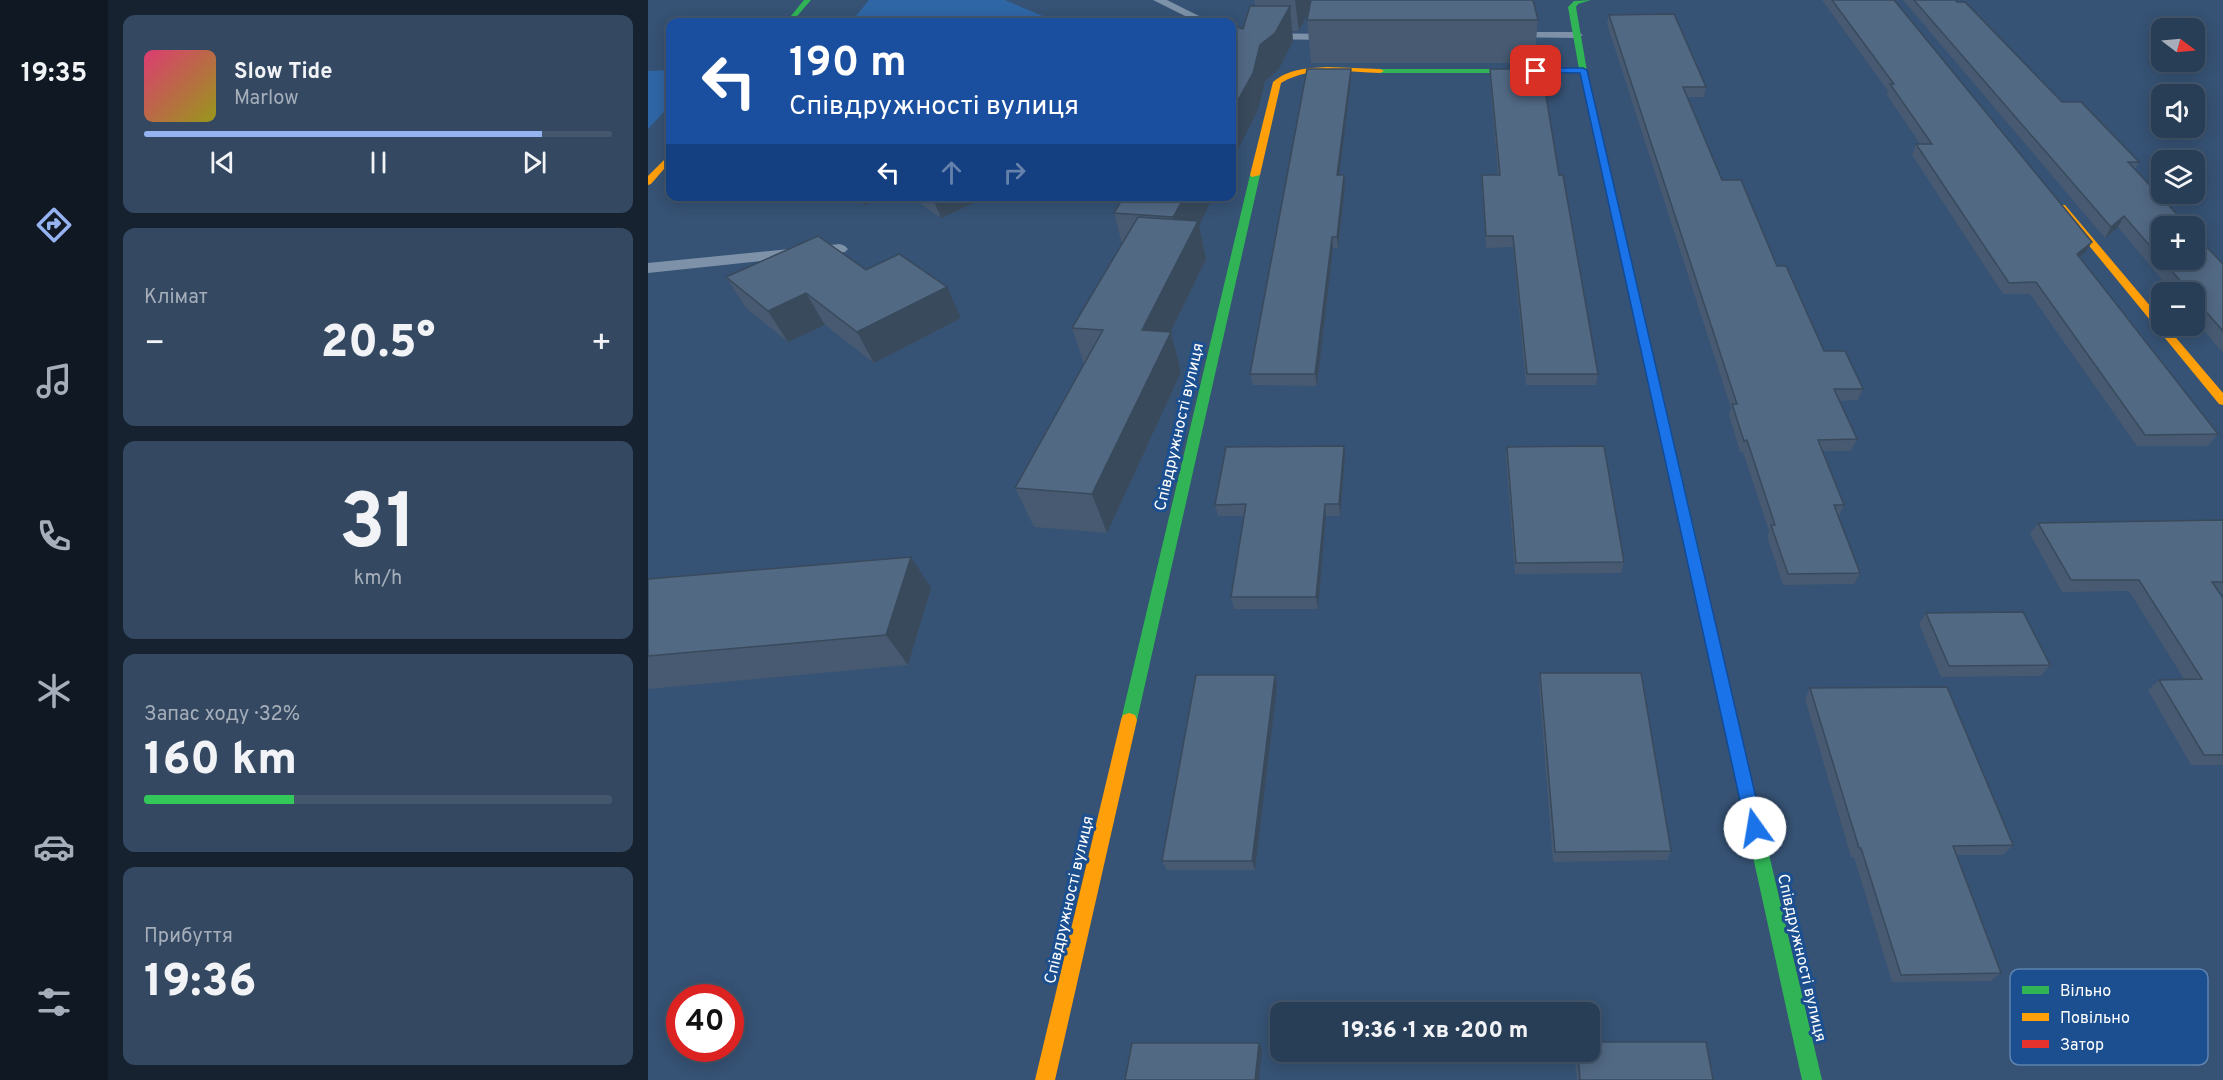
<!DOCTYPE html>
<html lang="uk">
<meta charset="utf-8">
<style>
body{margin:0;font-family:Overpass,sans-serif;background:#344961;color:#f1f3f6;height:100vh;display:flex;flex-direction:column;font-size:22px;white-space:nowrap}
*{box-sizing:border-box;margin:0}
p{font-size:20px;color:#a5aeba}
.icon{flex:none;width:33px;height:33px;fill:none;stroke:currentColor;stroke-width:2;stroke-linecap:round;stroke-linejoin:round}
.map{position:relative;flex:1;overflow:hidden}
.side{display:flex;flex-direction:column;gap:15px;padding:15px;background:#162230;width:540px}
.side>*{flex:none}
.guide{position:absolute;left:18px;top:18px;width:570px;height:183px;border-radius:12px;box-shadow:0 3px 15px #0003,0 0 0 2px #44576d;background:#1a4fa0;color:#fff;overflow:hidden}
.needle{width:39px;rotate:106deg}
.buttons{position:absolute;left:1503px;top:18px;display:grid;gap:12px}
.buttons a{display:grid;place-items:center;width:54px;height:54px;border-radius:12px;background:#283e57;box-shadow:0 3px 15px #0003,0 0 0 2px #44576d;font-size:30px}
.speed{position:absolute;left:18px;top:984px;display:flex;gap:12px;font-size:30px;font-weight:700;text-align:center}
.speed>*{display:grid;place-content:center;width:78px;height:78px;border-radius:50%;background:#283e57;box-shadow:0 3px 15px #0003,0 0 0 2px #44576d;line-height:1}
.speed .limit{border:9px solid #d22;background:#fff;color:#111}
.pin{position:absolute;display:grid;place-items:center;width:51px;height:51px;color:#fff;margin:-26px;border-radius:12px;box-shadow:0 3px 9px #0006}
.me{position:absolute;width:66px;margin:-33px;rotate:347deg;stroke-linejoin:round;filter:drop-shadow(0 0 4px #0008)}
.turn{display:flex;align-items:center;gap:21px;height:126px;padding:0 24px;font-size:27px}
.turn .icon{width:78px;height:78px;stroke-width:2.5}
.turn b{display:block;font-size:42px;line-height:51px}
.lanes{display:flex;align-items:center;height:57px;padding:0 24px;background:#0003;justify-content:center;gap:30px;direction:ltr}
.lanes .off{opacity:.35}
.big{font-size:45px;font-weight:800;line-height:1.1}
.side .card{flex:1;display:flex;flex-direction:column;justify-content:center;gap:9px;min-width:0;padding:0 21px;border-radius:12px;background:#344961}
.side .dial{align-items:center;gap:0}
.dial b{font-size:78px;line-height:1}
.song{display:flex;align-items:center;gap:18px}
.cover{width:72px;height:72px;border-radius:9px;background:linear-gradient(135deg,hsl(340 70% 55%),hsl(60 70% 35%))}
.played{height:6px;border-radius:3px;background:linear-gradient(90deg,#95b2f1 85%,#44576d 85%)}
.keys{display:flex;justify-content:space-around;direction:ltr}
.heat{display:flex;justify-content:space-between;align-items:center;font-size:33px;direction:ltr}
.charge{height:9px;border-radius:4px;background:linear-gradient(90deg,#34c759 32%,#44576d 0)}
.trip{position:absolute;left:622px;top:1002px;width:330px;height:60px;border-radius:12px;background:#283e57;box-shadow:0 3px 15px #0003,0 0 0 2px #44576d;font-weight:800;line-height:60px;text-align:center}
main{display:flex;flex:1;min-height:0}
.dock{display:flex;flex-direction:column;width:108px;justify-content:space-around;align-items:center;background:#101923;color:#a5aeba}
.dock .icon{width:42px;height:42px}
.dock .selected{color:#95b2f1}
.dock b{font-size:27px;color:#f1f3f6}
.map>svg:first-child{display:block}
.green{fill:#2f66a5}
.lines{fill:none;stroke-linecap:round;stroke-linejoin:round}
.lane{fill:#7d92a8;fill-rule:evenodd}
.fast{fill:#30b455;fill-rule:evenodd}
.slow{fill:#ff9f0a;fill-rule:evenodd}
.jam{fill:#e5322d;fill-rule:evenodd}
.wall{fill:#475a72}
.shaded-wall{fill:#394a5c}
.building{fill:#526984;stroke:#394a5c;stroke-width:1.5}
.route{fill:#1a73e8;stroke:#114b97;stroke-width:1.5}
.labels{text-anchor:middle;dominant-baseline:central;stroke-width:6;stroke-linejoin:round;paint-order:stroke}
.street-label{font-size:16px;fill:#fff;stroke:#1b4f8f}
.key{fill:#1b4f8f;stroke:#5f84b1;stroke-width:1.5}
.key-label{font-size:16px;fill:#fff}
</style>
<main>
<nav class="dock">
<b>19:35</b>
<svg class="icon selected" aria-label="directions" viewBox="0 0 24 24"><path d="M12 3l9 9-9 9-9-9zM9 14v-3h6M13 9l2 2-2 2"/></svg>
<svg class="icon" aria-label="music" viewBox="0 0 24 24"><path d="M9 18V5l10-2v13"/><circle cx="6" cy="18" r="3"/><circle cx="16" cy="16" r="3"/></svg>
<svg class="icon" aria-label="phone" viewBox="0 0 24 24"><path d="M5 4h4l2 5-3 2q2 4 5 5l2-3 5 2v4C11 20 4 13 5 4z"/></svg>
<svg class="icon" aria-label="climate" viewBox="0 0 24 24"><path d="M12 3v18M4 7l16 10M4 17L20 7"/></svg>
<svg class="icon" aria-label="car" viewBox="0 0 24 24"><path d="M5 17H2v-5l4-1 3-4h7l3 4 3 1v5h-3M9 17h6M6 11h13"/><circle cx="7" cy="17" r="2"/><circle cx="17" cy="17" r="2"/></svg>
<svg class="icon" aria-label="filters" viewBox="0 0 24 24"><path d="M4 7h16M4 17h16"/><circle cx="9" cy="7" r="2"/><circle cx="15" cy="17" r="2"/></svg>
</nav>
<section class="side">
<div class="card">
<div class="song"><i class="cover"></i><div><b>Slow Tide</b><p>Marlow</p></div></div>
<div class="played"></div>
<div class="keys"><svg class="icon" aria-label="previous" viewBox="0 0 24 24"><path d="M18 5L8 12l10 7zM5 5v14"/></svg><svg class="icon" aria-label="pause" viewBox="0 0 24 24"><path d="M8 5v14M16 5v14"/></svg><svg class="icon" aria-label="next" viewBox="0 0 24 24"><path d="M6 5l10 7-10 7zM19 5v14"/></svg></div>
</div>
<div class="card"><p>Клімат</p>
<div class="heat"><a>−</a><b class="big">20.5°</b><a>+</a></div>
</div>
<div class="card dial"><b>31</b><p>km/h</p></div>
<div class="card"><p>Запас ходу · 32%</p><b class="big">160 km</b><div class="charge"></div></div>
<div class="card"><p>Прибуття</p><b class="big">19:36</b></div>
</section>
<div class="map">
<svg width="1575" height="1080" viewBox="0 0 1575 1080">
<rect width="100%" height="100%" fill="#365274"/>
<path class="green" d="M221,0H357L409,22H203Z
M22,70V105L0,129V71Z"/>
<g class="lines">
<path class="lane" d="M505,0H519L563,22H549Z
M860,32H929L935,35L929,38L856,37V33Z
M584,33L687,34L693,37L687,40L584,39Z
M192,244L197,246L200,249L197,252L0,273V263Z"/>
<path class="fast" d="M156,0H163L144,22H138Z
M943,0L930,4L928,7L939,71L1054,563L1052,567H1042L1040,563L932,73H732L728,71L732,69H931L920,7L926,1Z
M607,172L612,175L489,720L487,725L481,727L475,725L473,720L602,175Z
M1104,808L1110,810L1112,816L1174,1080H1154L1096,816L1098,810Z"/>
<path class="slow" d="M679,67L732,69L736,71L732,73C699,72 663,65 633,83L612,175L604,177L602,175L625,82C640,69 660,68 679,67Z
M22,154V162L3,184L0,185V176Z
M1411,205H1417L1514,320V326H1518L1575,393V405L1571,404L1411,209Z
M481,713L487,715L489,720L407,1080H387L473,720L475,715Z"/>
<path class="jam" d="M1047,558L1052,559L1054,563L1112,816L1110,822L1104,824L1098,822L1096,816L1040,563L1042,559Z"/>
</g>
<path class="wall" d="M606,0H885L890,20L886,63H663L659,20L662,9L651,31H644L645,41L631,69L617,81L610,110L584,161V25L595,29L607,6Z
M1174,0H1246L1437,253L1432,258L1570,434L1560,446H1489L1382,294H1355L1264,155L1268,144H1272L1239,95L1240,91Z
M1255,0H1307L1414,102L1491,162L1487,169L1575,264V353L1546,319V292H1524L1470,227L1457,238Z
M961,15L1058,87L1056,97H1040L1074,180L1129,266L1176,351L1215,389L1210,400L1191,401L1209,439L1203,451H1175L1196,505L1191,516H1190L1212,573L1206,584L1135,585L1119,536L1121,531L1095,452H1092L1081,415L1083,408L959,24Z
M703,69V79L691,175L697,186L690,248H685L669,386L605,385L602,374Z
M842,69L911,175L950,374L948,385H878L865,247L838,248L834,186V175H850L842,79Z
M204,196H236L216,205Z
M261,196H341L293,218Z
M476,196L551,226L558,259L523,332L533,372L459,533L386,527L367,488L436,364L424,328L474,244L466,213Z
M218,270L313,318L226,363L177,325L140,342L98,308L78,277Z
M859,447L976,562L973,573L867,574L858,458Z
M697,458L692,516H678L670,609H586L583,597L596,516H570L567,505Z
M1575,520V593H1571L1575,598V765H1543L1500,690L1511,680L1536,679L1481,591L1414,592L1382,534L1390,523Z
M0,579L283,588L260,665L0,689Z
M1278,613L1402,665L1393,676L1293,677L1271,624Z
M892,673L1023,851L1019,860L905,862L891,684Z
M627,675L629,686L607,870H519L514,861Z
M1162,688L1365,845L1355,855H1309L1353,973L1343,981L1244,982L1206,857H1203L1157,699Z
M926,1052H942L1065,1080H929Z"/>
<path class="shaded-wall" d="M647,0H666L651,31Z
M642,6L645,41L631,69L617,81L610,110L584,161V111L612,45Z
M703,69V79L690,186L689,175Z
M696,175L697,186L690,248L689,237Z
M212,196H236L216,205Z
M284,196H341L293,218Z
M537,196H565L551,226L558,259L510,358L523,332L533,372L459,533L444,494L494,330L533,253L525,217Z
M1476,216L1470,227L1457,238L1463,227Z
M684,237L685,248L669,386L667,374Z
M1444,242L1437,253L1422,265L1429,254Z
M299,287L313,318L226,363L209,332Z
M158,293L177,325L140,342L120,311Z
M696,446L697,458L692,516L691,504Z
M677,504L678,516L670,609L668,597Z
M263,557L283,588L260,665L238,635Z
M627,675L629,686L607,870L604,861Z
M611,1043L614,1049L611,1080H607Z"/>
<path class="building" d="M663,0H885L890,20H659Z
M1184,0H1246L1444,242L1429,254L1570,434L1497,435L1388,282L1361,283L1268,144H1284L1242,84H1246Z
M1266,0H1307L1309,2H1317L1414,102H1433L1491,162H1480L1540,226H1514V260H1546V234L1575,264V331L1546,298V292H1542L1476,216L1463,227Z
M602,6H642L627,33L612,45L605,73L584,111V25L595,29Z
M1026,14L1058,87H1035L1074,180H1093L1129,266H1138L1176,351H1197L1215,389H1186L1209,439L1170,440L1196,505H1186L1212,573L1140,574L1123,525H1127L1099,440L1096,441L1084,404H1089L961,15Z
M570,20L578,22H568Z
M659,69H703L689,175H696L689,237H684L667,374H602Z
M842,69H891L897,90L911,175H915L950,374H879L865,236H838L834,175H852Z
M476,196H537L525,217L466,213Z
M490,217L550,221L494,330L523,332L444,494L367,488L455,330L424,328Z
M170,236L218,270L251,254L299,287L209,332L158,293L120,311L78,277Z
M696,446L691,504H677L668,597H583L598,504L567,505L578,447Z
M956,446L976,562L868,563L859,447Z
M1575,520V582H1564L1575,598V755H1556L1511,680L1554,679L1491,580H1423L1390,523Z
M263,557L238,635L0,656V579Z
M1375,612L1402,665L1301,666L1278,613Z
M892,673H993L1023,851L907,852Z
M548,675H627L604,861H514Z
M1299,687L1365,845L1305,846L1353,973L1253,975L1213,848H1211L1162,688Z
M942,1042H1058L1065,1080H932L930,1052H942Z
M484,1043H611L607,1080H477Z"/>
<path class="route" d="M888,68H935L939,70L1115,828L1113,833L1107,836L1101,833L1098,828L932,73L885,72Z"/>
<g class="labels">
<g class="street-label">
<text transform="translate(532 427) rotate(-77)">Співдружності вулиця</text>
<text transform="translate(422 900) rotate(-77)">Співдружності вулиця</text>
<text transform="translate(1153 958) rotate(77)">Співдружності вулиця</text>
</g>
</g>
<rect x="1362" y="969" width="198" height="96" rx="9" class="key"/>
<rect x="1374" y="986" width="27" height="8" fill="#30b455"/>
<rect x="1374" y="1013" width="27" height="8" fill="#ff9f0a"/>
<rect x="1374" y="1040" width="27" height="8" fill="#e5322d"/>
<g class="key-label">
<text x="1412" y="996">Вільно</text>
<text x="1412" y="1023">Повільно</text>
<text x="1412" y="1050">Затор</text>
</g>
</svg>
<div class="buttons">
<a><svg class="needle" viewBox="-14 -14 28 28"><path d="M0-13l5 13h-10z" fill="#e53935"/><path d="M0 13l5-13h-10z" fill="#a5aeba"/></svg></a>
<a><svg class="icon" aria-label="sound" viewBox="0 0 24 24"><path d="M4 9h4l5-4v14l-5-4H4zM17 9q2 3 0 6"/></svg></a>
<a><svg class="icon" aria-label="layers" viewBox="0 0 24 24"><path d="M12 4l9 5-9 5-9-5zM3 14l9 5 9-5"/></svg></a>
<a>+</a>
<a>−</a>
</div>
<div class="speed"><div class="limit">40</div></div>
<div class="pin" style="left:888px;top:71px;background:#d93025"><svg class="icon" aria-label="arrive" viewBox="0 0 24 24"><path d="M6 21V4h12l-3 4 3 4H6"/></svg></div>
<svg class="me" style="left:1107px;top:828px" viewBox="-20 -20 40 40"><circle r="19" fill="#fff"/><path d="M0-13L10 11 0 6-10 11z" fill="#1a73e8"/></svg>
<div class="trip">19:36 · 1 хв · 200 m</div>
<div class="guide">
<div class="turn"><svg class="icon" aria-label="left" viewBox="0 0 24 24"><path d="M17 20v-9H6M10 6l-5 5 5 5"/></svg><div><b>190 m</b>Співдружності вулиця</div></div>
<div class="lanes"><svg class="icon" aria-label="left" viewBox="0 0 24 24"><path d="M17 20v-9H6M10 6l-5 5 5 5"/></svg><svg class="icon off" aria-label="ahead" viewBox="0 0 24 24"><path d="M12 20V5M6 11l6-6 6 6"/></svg><svg class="icon off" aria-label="right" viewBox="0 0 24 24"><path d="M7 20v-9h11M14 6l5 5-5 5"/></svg></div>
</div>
</div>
</main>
